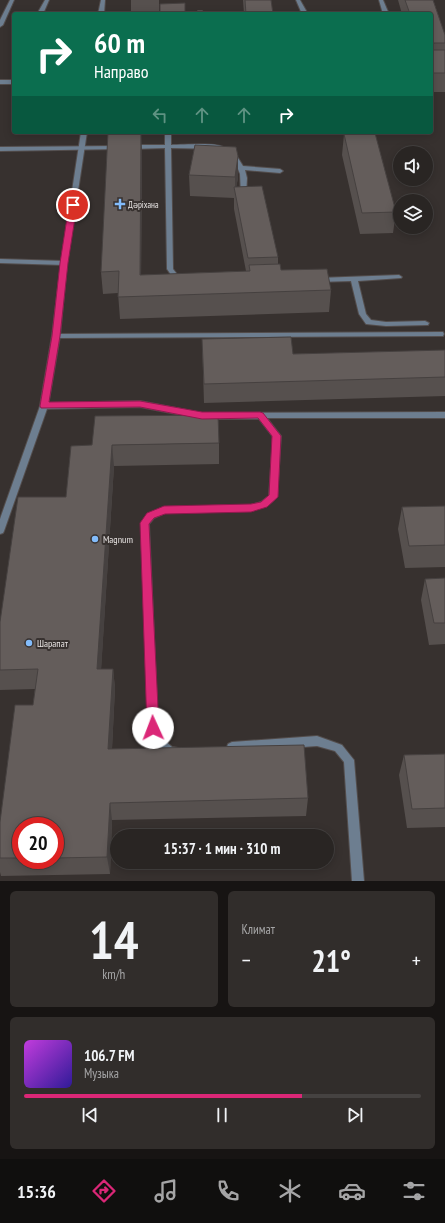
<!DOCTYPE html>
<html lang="ru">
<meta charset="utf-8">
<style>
body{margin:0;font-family:"PT Sans Narrow",sans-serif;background:#312d2b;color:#f1f3f6;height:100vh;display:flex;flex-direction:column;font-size:15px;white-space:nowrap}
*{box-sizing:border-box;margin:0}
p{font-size:13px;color:#a5a5a6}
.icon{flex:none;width:22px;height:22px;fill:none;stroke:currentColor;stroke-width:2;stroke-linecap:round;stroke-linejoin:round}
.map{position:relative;height:881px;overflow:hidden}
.details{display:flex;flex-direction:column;gap:10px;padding:10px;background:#171413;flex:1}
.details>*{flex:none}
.guide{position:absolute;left:12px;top:12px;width:421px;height:122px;border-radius:4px;box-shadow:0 2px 10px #0003,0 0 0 1px #454241;background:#0b6e4f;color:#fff;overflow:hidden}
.fabs{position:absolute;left:393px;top:146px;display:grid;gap:8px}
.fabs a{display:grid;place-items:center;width:40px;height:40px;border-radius:50%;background:#292523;box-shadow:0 2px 10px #0003,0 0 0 1px #454241;font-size:20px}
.speed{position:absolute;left:12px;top:817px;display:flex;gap:8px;font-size:20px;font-weight:700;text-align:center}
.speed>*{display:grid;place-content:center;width:52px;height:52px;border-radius:50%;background:#292523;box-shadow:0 2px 10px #0003,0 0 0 1px #454241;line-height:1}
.speed .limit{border:6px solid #d22;background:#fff;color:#111}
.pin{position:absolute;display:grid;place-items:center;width:34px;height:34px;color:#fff;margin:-17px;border:2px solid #fff;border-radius:50%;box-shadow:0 1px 4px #0007}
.me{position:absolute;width:44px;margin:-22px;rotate:358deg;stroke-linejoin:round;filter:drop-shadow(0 0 3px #0008)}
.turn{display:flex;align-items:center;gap:14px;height:84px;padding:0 16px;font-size:18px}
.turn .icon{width:52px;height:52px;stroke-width:2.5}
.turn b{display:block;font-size:28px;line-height:34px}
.lanes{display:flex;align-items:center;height:38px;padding:0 16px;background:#0003;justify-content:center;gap:20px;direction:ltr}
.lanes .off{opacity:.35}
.big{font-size:30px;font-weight:800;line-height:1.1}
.details .widget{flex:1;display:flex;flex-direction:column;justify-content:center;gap:6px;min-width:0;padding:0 14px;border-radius:6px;background:#312d2b}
.details .dial{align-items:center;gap:0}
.dial b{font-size:52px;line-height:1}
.song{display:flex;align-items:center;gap:12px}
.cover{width:48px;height:48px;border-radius:6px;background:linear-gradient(135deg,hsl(290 70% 55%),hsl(250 70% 35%))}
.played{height:4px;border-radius:2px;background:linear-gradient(90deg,#db2777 70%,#454241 70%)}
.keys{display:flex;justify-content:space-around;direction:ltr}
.heat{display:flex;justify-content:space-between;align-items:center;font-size:22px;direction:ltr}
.details .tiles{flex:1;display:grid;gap:10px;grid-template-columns:1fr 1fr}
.widget:last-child{grid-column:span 2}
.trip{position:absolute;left:110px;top:829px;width:224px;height:40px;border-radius:20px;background:#292523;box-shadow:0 2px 10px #0003,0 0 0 1px #454241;font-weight:800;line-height:40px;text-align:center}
.menu{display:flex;height:64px;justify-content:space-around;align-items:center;background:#100f0e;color:#a5a5a6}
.menu .icon{width:28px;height:28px}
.menu .active{color:#db2777}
.menu b{font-size:18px;color:#f1f3f6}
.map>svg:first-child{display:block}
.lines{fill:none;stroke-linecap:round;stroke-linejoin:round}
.service-casing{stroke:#534d4c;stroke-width:2}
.tertiary-casing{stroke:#534d4c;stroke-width:2}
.service{fill:#6d7e90;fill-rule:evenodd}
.tertiary{fill:#6d7e90;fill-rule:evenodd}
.wall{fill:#56504e;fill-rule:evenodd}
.shaded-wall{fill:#464140}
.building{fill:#645d5b;stroke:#464140}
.route{fill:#db2777;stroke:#8e194d}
.poi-dot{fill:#83bcfb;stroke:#37312f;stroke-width:1.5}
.labels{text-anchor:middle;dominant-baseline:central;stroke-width:4;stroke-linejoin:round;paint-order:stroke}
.far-poi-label{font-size:9px;fill:#e7e3e2;stroke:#37312f;text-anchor:start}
.poi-label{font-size:10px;fill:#e7e3e2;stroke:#37312f;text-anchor:start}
</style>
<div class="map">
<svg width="445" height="881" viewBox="0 0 445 881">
<rect width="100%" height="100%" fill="#37312f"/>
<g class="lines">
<g class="service-casing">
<path id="service" d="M10,0H14L3,25L0,27V20Z
M45,0H49L43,14H37Z
M296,0H300L308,14H302Z
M379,0H383L389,14H383Z
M198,11H202L203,14H197Z
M0,80H14V84H0Z
M165,132H171V145C182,145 215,142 223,147L220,149L171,148L173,269L180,278L184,280L181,282H176L167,269L165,148L132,149L129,147L132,145H165Z
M118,146L121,148L120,149L0,151V147Z
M231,152L238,158L243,166L280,169L283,171L280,173L245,170L247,178L246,196L243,198L241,197L240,174L236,164L228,154Z
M0,259L64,261L67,263L64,265L0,263Z
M399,275L402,277L401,278L358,281L366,314L371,320L386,322L425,321L429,323L428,325L386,326L366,324L359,314L351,281L318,282L315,280L318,278Z
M440,332H443L444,334L443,336L56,338L52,336L56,334Z
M140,401L202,413L445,412V418H267L281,436L277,497L267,506L251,511L165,513L154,518L149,524L158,728L164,740L172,747L178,748L179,751L178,754C160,761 154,741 148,728L141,523L148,514L164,507L251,505L261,502L269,496L273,437L259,419H202L140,407L44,409L40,406L44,403Z
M317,736L342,745L354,760L364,881H352L344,762L335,751L317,746L232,752L228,750L227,747L228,744L232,742Z"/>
</g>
<g class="tertiary-casing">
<path id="tertiary" d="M101,0H105L104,14H98Z
M81,132H87L67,263L60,336L48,406L4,531L3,533L0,534V519L40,406L52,336L61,263Z"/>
</g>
<use href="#service" class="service"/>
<use href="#tertiary" class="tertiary"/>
</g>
<path class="wall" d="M131,0H159V14H131Z
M243,0H271L273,14H244Z
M398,0H433L445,35V92H431V14H402Z
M344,134L396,212L393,233L360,234L342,155Z
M195,145L238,178L236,187L278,257V264L281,270L331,290L329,312L120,319L118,293L103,294L101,272L142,151L141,275L246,271L234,209V198L190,196L189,175Z
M202,339L293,354L445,350V396L204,403Z
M219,443V464L114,466L101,669H113L115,688L112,749L308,798L306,816L112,820L110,874L1,876L0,872V822L33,705L35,689L0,690V622L66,497L71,446ZM21,826H55V860H21Z
M445,506V567L405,568L398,529L402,507Z
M445,578V644L429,645L421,600L425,579Z
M445,754V827L407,828L399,775L404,755Z"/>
<path class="shaded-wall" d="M141,132L142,151L141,297L140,275Z
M238,156V178L235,194V177Z
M112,445L114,466L100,688L97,669Z
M113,669L115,688L111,768L108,749Z
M110,803L112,820L110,874L107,857Z"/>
<path class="building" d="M245,0H271L273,14H246Z
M405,0H433L445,35V43H434L432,49L434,50H445V73H431V14H410Z
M185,3V14H160V4Z
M108,132H141L140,275L250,271L249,265L280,264L281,270L327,269L331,290L118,297L119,271L101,272Z
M375,133L396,212L362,213L344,134Z
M195,145L236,147L238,156L235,177L189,175Z
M262,186L278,257L248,258L234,187Z
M291,337L293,354L445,350V377L204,384L202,339Z
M218,415L219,443L112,445L97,669H113L108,749L304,745L308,798L110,803L107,857L55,858V826H21V858H0V822L15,705H33L38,669L0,670V622L18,497H66L71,446L92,445L95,416Z
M445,506V545L409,546L402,507Z
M445,578V623H434L425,579Z
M445,754V808L412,809L404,755Z"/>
<path class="route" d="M73,203L77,205L68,263L60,336L49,402L140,401L202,412H260L263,413L281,436L278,497L267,507L251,512L165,514L154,518L149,524L159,728L157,731L153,733L149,731L147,728L140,523L147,513L164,506L251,504L261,502L269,495L272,436L258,418L202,419L140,407L41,408L40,406L52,336L60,263L69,205Z"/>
<g class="poi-dot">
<path d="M118 198h4v4h4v4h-4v4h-4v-4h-4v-4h4z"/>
<circle cx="95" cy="539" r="4"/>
<circle cx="29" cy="643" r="4"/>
</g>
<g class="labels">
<g class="far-poi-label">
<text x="128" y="204">Дəріхана</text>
</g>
<g class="poi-label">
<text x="103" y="539">Magnum</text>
<text x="37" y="643">Шарапат</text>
</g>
</g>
</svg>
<div class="fabs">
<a><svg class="icon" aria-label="sound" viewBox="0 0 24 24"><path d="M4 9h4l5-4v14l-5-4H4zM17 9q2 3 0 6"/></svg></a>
<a><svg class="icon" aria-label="layers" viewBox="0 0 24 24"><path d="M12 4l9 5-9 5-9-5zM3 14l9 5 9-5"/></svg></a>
</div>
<div class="speed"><div class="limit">20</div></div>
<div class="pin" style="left:73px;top:205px;background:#d93025"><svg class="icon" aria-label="arrive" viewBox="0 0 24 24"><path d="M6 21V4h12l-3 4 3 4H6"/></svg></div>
<svg class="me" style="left:153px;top:728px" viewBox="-20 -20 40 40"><circle r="19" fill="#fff"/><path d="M0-13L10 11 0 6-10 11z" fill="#db2777"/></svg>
<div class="trip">15:37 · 1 мин · 310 m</div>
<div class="guide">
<div class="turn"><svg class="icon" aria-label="right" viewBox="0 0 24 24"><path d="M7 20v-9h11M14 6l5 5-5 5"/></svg><div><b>60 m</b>Направо</div></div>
<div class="lanes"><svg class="icon off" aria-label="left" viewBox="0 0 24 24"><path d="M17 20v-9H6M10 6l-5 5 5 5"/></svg><svg class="icon off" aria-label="ahead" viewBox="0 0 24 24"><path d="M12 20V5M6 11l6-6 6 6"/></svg><svg class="icon off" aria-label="ahead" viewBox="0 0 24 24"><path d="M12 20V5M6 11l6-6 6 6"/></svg><svg class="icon" aria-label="right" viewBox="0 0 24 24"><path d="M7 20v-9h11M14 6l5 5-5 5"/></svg></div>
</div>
</div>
<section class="details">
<div class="tiles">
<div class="widget dial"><b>14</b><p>km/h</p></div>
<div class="widget"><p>Климат</p>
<div class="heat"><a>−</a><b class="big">21°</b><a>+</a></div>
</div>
<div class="widget">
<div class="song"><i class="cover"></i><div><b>106.7 FM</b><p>Музыка</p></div></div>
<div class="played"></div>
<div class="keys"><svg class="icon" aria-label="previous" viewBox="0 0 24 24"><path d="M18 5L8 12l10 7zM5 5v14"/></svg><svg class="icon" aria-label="pause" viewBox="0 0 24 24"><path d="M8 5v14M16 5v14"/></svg><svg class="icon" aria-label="next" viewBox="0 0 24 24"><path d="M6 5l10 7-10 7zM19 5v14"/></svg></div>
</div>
</div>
</section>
<nav class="menu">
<b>15:36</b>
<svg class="icon active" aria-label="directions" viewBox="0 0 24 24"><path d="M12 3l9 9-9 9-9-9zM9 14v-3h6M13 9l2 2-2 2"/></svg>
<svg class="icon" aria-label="music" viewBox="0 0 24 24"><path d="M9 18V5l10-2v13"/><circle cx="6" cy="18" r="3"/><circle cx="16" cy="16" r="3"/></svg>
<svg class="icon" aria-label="phone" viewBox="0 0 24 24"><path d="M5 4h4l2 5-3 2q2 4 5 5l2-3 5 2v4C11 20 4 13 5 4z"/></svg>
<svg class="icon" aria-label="climate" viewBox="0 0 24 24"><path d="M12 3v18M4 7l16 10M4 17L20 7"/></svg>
<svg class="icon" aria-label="car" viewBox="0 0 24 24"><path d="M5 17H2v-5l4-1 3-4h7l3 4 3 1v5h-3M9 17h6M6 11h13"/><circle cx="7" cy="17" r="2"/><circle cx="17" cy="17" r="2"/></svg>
<svg class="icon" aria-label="filters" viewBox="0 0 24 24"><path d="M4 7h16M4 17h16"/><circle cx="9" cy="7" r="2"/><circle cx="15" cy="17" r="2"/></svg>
</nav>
